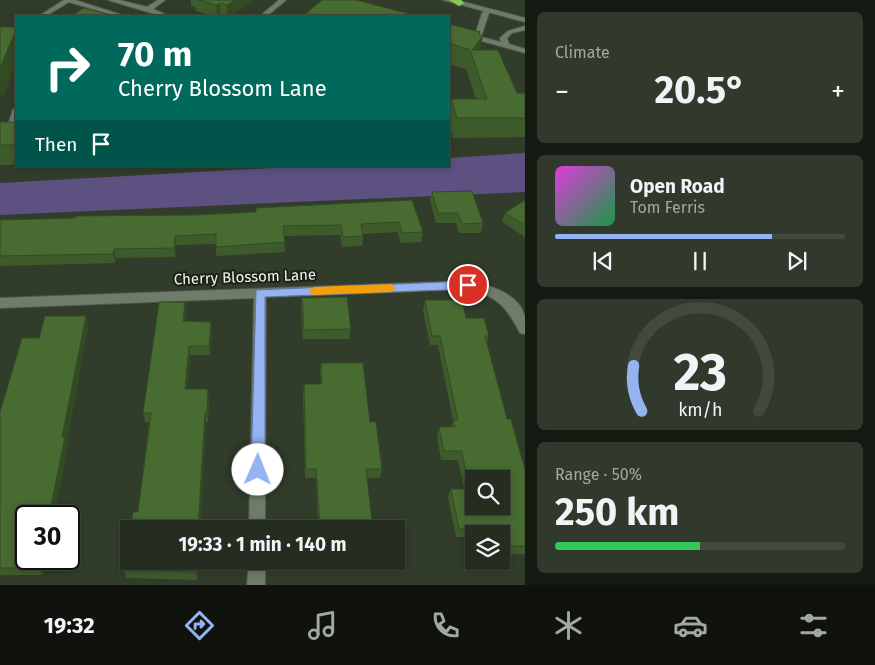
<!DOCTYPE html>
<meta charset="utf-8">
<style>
body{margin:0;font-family:"Fira Sans",sans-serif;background:#31392d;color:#f1f3f6;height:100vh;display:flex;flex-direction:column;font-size:19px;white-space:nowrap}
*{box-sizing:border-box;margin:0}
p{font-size:16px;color:#a3a8a5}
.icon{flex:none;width:28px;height:28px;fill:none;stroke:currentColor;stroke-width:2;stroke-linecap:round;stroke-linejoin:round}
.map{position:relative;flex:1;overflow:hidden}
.drawer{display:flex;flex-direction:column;gap:12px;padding:12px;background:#141912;width:350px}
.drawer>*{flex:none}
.guide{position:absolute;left:15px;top:15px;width:435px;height:152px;border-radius:0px;box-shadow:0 2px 8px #0003,0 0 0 1px #42493e;background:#00695c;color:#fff;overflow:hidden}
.tools{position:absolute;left:465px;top:470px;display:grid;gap:10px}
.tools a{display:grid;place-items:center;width:45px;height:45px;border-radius:0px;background:#252d20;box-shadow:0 2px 8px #0003,0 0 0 1px #42493e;font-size:25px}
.speed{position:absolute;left:15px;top:505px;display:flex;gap:10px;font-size:25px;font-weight:700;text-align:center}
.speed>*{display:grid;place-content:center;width:65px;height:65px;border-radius:50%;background:#252d20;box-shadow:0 2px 8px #0003,0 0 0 1px #42493e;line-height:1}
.speed .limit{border:2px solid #111;border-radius:8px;background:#fff;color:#111}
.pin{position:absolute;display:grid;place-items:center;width:42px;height:42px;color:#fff;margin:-21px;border:2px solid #fff;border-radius:50%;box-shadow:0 1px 5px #0007}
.me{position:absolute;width:55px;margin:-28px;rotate:1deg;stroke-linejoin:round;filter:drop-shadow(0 0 4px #0008)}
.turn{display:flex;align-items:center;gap:18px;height:105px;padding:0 20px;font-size:22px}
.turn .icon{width:65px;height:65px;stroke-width:2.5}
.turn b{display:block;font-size:35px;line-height:42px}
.then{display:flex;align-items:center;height:48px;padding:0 20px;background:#0003;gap:10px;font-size:19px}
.big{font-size:38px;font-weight:700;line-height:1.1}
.drawer .card{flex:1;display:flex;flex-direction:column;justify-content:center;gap:8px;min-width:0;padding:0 18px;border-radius:8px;background:#31392d}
.drawer .dial{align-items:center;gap:0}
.dial svg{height:130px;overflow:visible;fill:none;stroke:#42493e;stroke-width:7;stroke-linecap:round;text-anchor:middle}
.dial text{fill:#f1f3f6;stroke:none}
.song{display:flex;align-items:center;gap:15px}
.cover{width:60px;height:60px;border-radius:8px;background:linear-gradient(135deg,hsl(300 70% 55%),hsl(140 70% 35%))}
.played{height:5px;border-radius:2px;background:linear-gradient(90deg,#95b2f1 75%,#42493e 75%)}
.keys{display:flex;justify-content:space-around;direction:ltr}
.heat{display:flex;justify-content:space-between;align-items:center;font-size:28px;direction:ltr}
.charge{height:8px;border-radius:4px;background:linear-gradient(90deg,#34c759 50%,#42493e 0)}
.trip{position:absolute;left:120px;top:520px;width:285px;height:50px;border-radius:0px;background:#252d20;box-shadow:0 2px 8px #0003,0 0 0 1px #42493e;font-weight:700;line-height:50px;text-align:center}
.tabs{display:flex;height:80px;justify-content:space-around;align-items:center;background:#0f120d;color:#a3a8a5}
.tabs .icon{width:35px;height:35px}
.tabs .selected{color:#95b2f1}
.tabs b{font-size:22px;color:#f1f3f6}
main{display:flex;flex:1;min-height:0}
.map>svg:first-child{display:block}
.green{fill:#5c5181}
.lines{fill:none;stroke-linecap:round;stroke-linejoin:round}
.service-casing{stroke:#505a4b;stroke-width:2}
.minor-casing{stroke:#505a4b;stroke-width:2}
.secondary-casing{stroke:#505a4b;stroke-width:2}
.motorway-casing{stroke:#505a4b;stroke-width:2}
.service{fill:#707c6a;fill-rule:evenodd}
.minor{fill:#707c6a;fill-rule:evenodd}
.secondary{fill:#707c6a;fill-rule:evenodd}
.motorway{fill:#85cb55;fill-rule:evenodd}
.wall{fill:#3e5c2b}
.shaded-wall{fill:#324b23}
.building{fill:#486b32;stroke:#324b23;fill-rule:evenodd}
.route{fill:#95b2f1;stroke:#61749d}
.slow{fill:#f59e0b}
.labels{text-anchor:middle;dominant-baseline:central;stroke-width:4;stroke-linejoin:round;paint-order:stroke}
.street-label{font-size:15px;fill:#eef5ea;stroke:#1c2119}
</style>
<main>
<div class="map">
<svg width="525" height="585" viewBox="0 0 525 585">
<rect width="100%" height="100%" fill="#313c2b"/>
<path class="green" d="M525,153V192L0,215V183L306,166H449V158Z"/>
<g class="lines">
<g class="service-casing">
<path id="service" d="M64,0H75L125,16H116L69,2L46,16H39Z
M108,0H119L147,7L158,0H165L153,9L169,16H161Z
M279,0H286L267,16H260Z
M487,8L490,10L481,37L501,42L500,38L508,31L525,26V30L512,33L507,38L509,44L525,49V53L449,32V28L475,35L482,13Z
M13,109H16V123L14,130L10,132H0V128H7Z"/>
</g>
<g class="minor-casing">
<path id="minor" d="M468,281C489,285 520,293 525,318C525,323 525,329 525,334L520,333C506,306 498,297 468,289L266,297L265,529H249L254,298L0,308V298Z
M249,561H265V585H247Z"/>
</g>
<g class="secondary-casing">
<path id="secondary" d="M443,0H456L525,18V22Z"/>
</g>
<g class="motorway-casing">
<path id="motorway" d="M449,0H461L464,3L459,6Z"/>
</g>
<use href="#service" class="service"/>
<use href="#minor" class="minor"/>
<use href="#secondary" class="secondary"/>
<use href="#motorway" class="motorway"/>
</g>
<path class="wall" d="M191,0H253L230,16L220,15L219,16H212L196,11L195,7L191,6Z
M449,24L480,32V50L517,93H525V137L453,138L449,125V109L451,99H476L466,69L449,64Z
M0,122H16V165H0Z
M432,192L483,223L481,233H459L456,223H436L430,201Z
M412,200L423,232L421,242L401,243L397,232L363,234V236L362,246L342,247L340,235L284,236L285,252L216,256V244L176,245L175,257L116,258L115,263L0,266V220L196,215L256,212Z
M525,200V237L502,222L505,213Z
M302,298L351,329L349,339H303L301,307Z
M425,300L466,318L489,336L487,344L507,419L525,470V554H501V534H474V538V537H456L448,497L451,489H464L458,460H441L437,436L439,427H451L453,420L438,345H430L423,310Z
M185,302L186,312L185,321L212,331L210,355H190L187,389L209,398L208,422H206L200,529H130L138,512L149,422H145L143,413Z
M88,326L67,441L68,446L42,575H0V412L39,338Z
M321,363L370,422L382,469L380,478H367L373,529H310L311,524H318L316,478H305L303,394L304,384H321L320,372Z
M198,561L197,580L126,578L124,570Z"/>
<path class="shaded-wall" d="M235,0H253L230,16H227V5Z
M220,3V15L217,16L216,5Z
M16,30V64L2,100L0,94V68Z
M480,32L478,42L483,36L479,55L472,50L479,34Z
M175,236L176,245L175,257L174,248Z
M114,249L116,258L115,263L113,254Z
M185,302L186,312L184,331L183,321Z
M86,316L88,326L67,441L68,446L54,516H49L62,437Z
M211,322L212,331L210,355L209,346Z
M189,346L190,355L187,398L185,389Z
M208,389L209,398L208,422L207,413Z
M205,413L206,422L200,529H198Z
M40,559H45L42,575L38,568Z
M196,561H198L197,580L196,572Z"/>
<path class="building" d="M199,0H235L227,5L220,3L216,5Z
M322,0H356L418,16H303Z
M84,8L115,16H71Z
M127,14L139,16H124Z
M449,24L480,32L479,34L483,36L472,50H498L517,93H525V118H457L451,99H487L470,50L449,43Z
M0,27H16V30L0,68Z
M0,122H16V145H0Z
M472,191L483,223L462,224L458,213H438L432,192Z
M412,200L423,232L402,233L399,222L361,224L363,236L343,237L341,225L283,226L285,242L216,247V234L175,236L174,248L114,249L113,254L0,256V220L75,218L76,216L196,215L256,212V208Z
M525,200V225L505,213Z
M347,297L351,329L304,330L302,298Z
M425,300H462L466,318H484L489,336H485L507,419H511L525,470V546H501V534H478L477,529H459L451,489H469L462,451H444L439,427H455L453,420H458L440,336H432ZM474,479H501V506H474Z
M159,302H185L183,321L211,322L209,346H189L185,389H208L207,413H205L198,529H130L133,512H138L151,413H143Z
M45,316H86L62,437H65L49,516H26V559H40L38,568H0V412L22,338H39Z
M321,363H363L370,422H376L382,469H366L373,529H311V524H320L316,469H306L304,384H322Z
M129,540V561H196V572L124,570Z"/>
<path class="route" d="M468,281L474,285L468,289L265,297V470L263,474L258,476L253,474L251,470L256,290Z"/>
<path class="slow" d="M391,284L396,288L391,292L314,295L308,291L314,287Z"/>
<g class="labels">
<g class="street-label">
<text transform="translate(245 277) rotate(-2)">Cherry Blossom Lane</text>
</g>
</g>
</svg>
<div class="tools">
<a><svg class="icon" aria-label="search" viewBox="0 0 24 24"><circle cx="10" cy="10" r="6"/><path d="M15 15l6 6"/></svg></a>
<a><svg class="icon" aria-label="layers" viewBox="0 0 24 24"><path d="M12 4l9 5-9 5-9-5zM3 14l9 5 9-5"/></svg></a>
</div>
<div class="speed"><div class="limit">30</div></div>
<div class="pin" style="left:468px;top:285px;background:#d93025"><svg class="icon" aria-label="arrive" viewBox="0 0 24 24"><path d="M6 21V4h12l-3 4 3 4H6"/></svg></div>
<svg class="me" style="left:258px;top:470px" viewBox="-20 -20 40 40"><circle r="19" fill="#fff"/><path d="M0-13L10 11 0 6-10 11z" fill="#95b2f1"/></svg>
<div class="trip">19:33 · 1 min · 140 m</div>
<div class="guide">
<div class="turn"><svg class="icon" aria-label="right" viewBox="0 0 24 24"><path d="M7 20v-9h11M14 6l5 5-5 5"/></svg><div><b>70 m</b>Cherry Blossom Lane</div></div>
<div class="then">Then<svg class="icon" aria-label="arrive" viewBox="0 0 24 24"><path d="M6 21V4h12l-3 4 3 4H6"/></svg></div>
</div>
</div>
<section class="drawer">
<div class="card"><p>Climate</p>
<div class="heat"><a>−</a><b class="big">20.5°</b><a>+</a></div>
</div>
<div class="card">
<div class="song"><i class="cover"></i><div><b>Open Road</b><p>Tom Ferris</p></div></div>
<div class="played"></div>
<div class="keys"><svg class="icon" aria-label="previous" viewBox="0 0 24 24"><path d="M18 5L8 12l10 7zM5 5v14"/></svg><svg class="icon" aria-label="pause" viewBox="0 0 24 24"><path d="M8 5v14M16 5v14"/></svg><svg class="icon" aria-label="next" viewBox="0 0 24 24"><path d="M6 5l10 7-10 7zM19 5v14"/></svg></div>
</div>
<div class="card dial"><svg viewBox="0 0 100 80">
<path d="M14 69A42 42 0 1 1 86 69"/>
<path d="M14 69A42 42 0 0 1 9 41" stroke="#95b2f1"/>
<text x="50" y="56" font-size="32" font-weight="700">23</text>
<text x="50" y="72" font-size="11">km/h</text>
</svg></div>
<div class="card"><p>Range · 50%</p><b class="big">250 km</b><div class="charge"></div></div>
</section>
</main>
<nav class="tabs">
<b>19:32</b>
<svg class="icon selected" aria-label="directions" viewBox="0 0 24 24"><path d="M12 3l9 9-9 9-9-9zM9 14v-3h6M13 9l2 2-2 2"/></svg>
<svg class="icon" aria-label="music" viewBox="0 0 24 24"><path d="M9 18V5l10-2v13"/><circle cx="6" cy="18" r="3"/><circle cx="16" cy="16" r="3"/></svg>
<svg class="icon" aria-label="phone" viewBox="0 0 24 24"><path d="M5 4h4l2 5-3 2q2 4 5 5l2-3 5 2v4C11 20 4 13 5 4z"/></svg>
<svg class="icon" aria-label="climate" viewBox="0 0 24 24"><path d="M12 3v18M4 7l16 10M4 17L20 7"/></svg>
<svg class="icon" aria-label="car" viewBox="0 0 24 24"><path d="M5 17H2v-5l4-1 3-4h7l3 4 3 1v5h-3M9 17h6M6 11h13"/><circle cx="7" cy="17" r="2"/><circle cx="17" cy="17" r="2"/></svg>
<svg class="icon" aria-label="filters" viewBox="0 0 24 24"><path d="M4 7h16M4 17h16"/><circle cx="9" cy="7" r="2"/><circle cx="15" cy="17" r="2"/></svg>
</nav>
